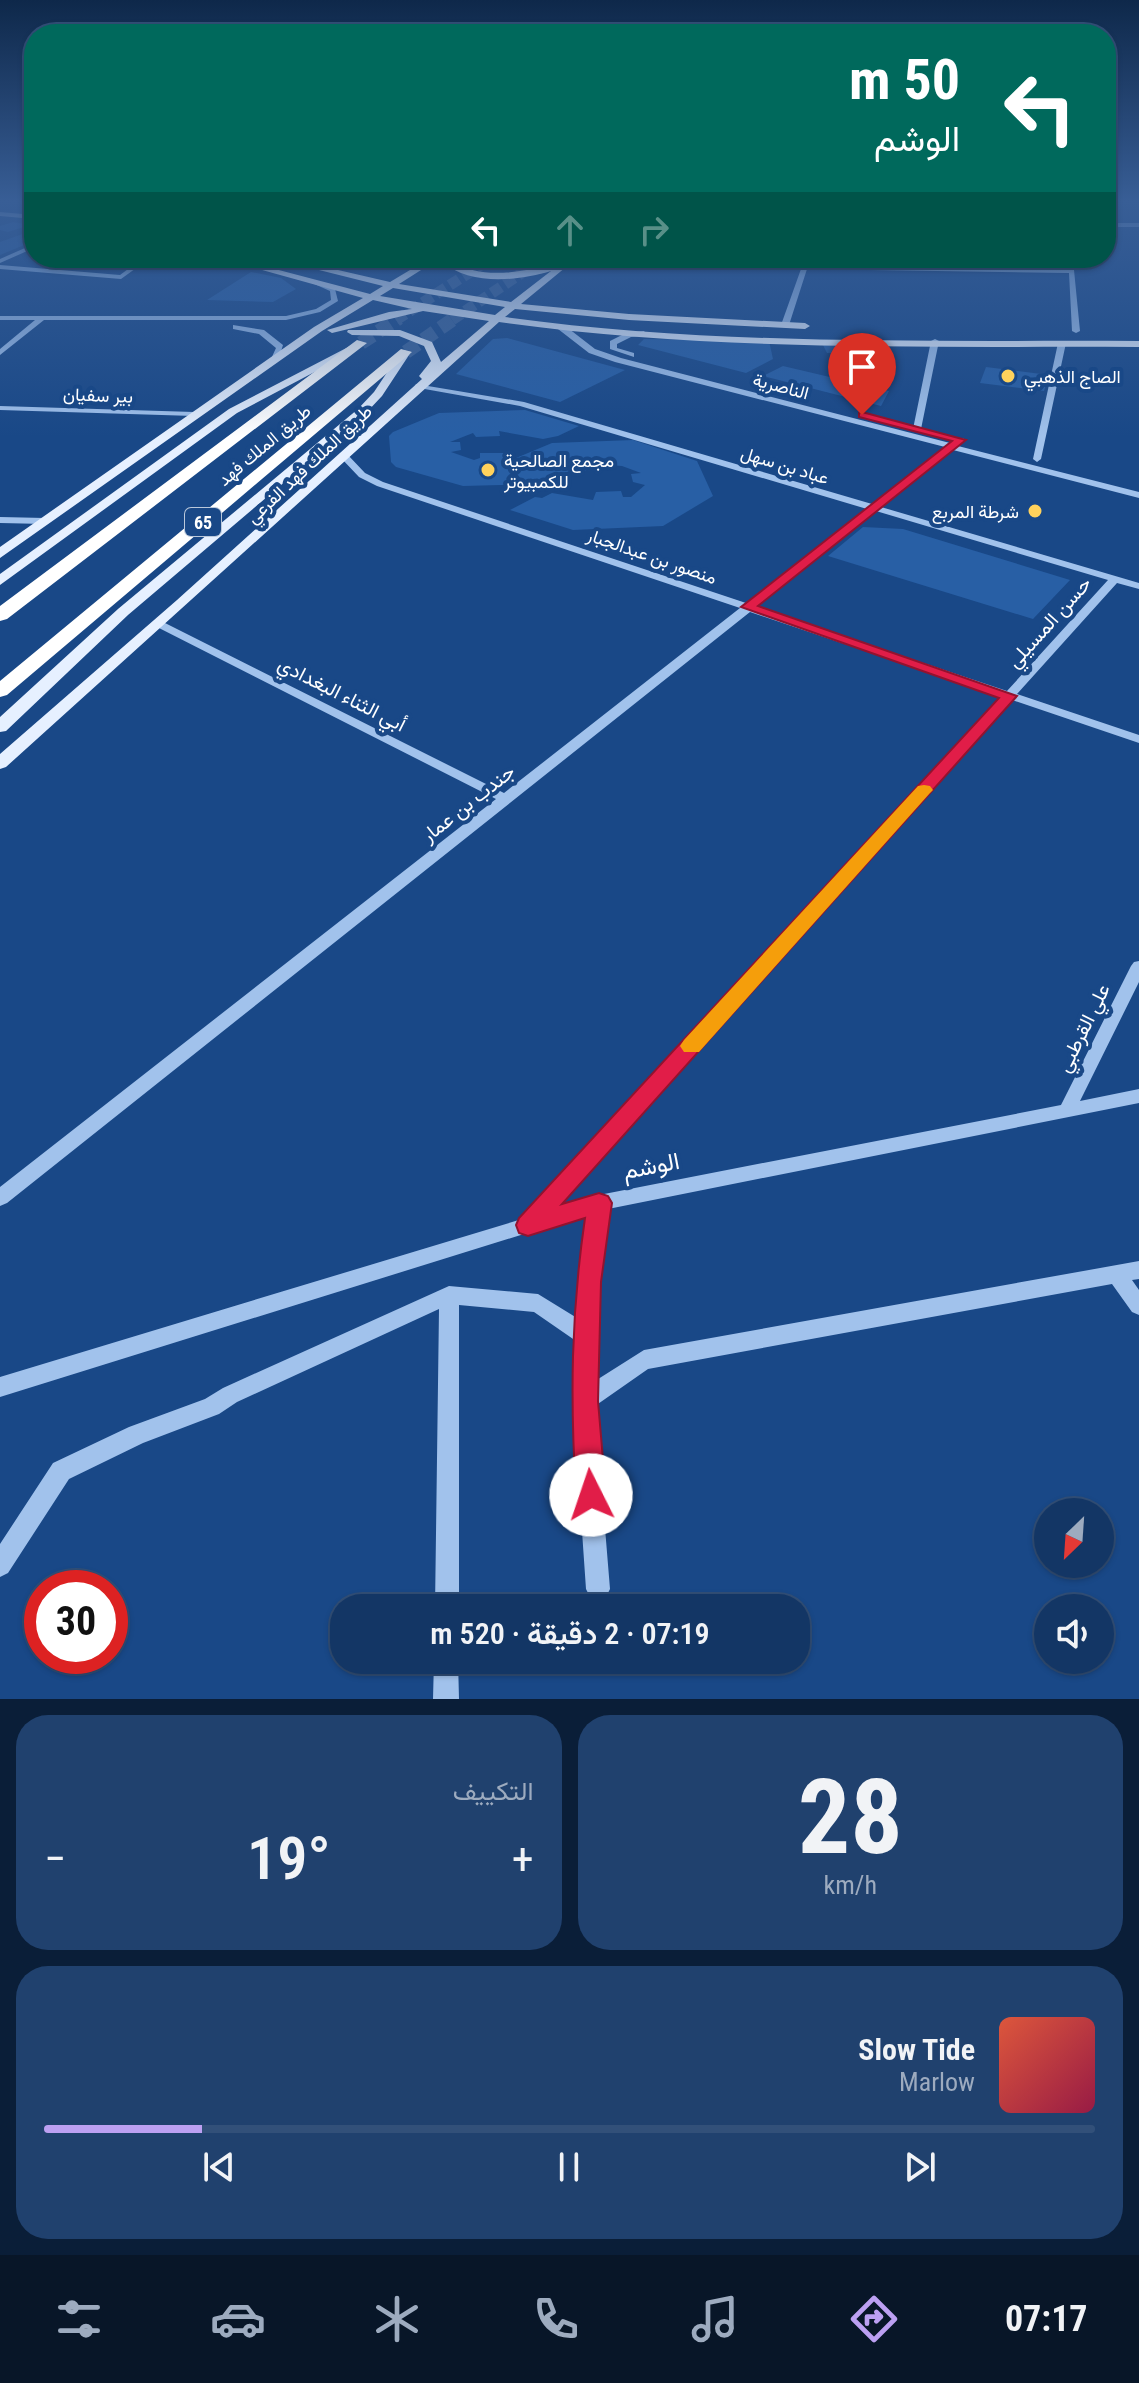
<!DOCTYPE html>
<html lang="ar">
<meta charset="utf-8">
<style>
body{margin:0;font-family:"Roboto Condensed",Vazirmatn,sans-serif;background:#20416e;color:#f1f3f6;direction:rtl;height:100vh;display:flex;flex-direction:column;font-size:30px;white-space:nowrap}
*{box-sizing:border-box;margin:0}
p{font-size:26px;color:#9dabbf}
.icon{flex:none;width:44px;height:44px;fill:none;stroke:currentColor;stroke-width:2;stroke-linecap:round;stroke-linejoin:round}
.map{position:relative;height:1699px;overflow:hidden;direction:ltr}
.sheet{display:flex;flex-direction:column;gap:16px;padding:16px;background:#0a1e38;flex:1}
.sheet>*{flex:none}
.top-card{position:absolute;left:24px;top:24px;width:1092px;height:244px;border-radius:32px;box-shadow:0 2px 6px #0004,0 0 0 2px #325079;direction:rtl;background:#00695c;color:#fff;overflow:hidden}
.needle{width:52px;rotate:205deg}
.buttons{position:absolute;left:1034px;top:1498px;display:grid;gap:16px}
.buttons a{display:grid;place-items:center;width:80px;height:80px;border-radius:50%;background:#133665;box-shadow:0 2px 6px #0004,0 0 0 2px #325079;font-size:40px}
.speed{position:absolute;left:24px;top:1570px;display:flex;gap:16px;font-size:40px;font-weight:700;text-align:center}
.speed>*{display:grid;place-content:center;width:104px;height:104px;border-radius:50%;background:#133665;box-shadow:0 2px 6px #0004,0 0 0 2px #325079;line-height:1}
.speed .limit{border:12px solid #d22;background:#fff;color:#111}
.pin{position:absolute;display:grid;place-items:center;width:68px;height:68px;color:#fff;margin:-82px -34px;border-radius:50% 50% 50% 0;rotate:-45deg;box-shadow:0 0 8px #0007}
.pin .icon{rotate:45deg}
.me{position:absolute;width:88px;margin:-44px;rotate:356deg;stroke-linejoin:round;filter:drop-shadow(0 0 6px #0008)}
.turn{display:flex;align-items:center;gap:28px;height:168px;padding:0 24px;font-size:36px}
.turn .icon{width:104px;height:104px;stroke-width:2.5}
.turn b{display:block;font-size:56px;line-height:68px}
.lanes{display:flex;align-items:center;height:76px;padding:0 24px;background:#0003;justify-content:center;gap:40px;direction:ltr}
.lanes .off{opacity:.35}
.big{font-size:60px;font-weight:600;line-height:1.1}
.sheet .card{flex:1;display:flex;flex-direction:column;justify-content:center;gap:12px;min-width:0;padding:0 28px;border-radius:32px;background:#20416e}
.sheet .dial{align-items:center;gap:0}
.dial b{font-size:104px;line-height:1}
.song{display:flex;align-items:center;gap:24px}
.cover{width:96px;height:96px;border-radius:12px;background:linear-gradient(135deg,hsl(10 70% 55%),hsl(340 70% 35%))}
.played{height:8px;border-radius:4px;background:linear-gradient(90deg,#bca0f2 15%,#325079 15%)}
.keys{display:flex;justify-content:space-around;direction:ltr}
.heat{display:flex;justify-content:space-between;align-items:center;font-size:44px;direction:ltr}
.sheet .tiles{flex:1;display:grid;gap:16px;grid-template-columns:1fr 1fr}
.card:last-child{grid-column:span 2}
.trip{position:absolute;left:330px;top:1594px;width:480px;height:80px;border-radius:32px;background:#133665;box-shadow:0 2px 6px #0004,0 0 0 2px #325079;font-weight:600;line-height:80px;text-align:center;direction:rtl}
.tabs{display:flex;height:128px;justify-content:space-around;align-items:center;background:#081628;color:#9dabbf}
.tabs .icon{width:56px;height:56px}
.tabs .selected{color:#bca0f2}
.tabs b{font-size:36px;color:#f1f3f6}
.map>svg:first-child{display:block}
.building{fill:#285fa5}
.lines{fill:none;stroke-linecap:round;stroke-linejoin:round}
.highway-tunnel-far1{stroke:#3c6399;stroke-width:11;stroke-dasharray:11 5;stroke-linecap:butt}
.highway-tunnel{stroke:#3c6399;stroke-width:14;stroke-dasharray:14 7;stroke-linecap:butt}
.minor{fill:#a1c2ec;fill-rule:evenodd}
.major{fill:#e6f0ff;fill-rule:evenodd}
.highway{fill:#fff;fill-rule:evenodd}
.route{fill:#e11d48;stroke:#92132f;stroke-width:2}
.slow{fill:#f59e0b}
.poi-dot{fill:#ffd25c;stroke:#194887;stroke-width:3}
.labels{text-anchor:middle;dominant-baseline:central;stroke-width:8;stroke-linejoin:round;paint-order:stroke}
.far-poi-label{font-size:18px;fill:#fff;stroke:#194887;text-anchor:start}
.far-street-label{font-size:18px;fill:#fff;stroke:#194887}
.shield{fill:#194887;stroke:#bac8db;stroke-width:2}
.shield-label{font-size:18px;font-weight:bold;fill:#fff}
.street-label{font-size:20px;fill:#fff;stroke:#194887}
.near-street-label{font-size:24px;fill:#fff;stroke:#194887}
</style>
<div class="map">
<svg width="1139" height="1699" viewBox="0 0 1139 1699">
<rect width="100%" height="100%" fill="#194887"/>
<path class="building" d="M13,222L30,225L8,232L0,230V226Z
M34,230V241L0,255V242Z
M251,272L281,278L296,289L273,302L207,300Z
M507,338L625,370L560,402L456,374L493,339Z
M644,339L769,341L773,359L746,373L638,345Z
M823,345H862L866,353H827Z
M783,366L889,391L881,406L763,376Z
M986,367L1049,375L1044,391L980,383Z
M525,410L579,426L558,436L543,439L499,431L500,436L476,437L473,433L450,442H460L461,450L451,452L474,460L480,458V453H505L508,458H516L552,443L633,440L697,461L713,496L663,526L573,530L510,510L535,497L542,498L552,493L593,500L596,492L621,491L623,497H631L645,485L633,482L631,474L641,473L622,466L610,465L611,469L585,471L582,466L537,484L463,486L396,467L391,462L389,436L393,432L439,413Z
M863,527L903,529L1070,580L1033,619L828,556Z"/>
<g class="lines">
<path class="highway-tunnel-far1" d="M396,320L481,265
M452,320L529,268"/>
<path class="highway-tunnel" d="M361,343L399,318
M406,352L455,318"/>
<path class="minor" d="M19,199L34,200V204L20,200Z
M1106,223H1139V227H1106Z
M34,244V248L0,263V259Z
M143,258H150L121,279L0,269V265L120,275Z
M805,258H811L809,265L1074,270L1080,331L1076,333L1072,331L1069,273L807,269L789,325L785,327L781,325L801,269L565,266L562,264L565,262L802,265Z
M314,280L335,289L338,301L320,312L286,320H44L0,355V349L35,320H0V316H286L316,309L331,300L330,291L312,283Z
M233,325L264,330L283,345L278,361L271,359L276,348L259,334L233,329Z
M558,325H564L595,349L621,358L950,443L957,438H963L964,440L958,446L1139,492V498L953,450L881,507L1139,583V589L1117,583L1017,694L1139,735V743L1012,700L555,1209L599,1195L1061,1105L1131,966L1134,962L1139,961V982L1080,1101L1139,1089V1103L608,1209L598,1282L595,1381L644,1350L1139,1261V1279L1132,1280L1139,1290V1315L1132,1312L1112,1284L648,1369L595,1406L610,1589L606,1597L598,1601L590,1597L586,1589L573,1401L576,1341L534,1312L459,1305V1608H435L439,1309L237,1402L219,1414L143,1443L69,1479L8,1573L0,1577V1544L53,1463L129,1427L205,1399L223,1388L449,1286L538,1294L577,1318L578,1282L588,1214L0,1397V1377L522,1219L1001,697L750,612L7,1203L0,1206V1187L496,799L157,627V623H165L504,793L740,608L377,486L359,477L341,458V454H347L365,473L383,482L746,603L867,509L520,406L419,388L415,386L416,384L524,402L872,504L945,447L615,362L589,353L558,329ZM876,511L1108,580L1007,691L756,607Z
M644,331L647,335L631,337L617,344V348L634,353V357L610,349V341L626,333Z
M935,339L939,341L921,429L917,432L913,429L931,341Z
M1062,341L1066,343L1041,459L1037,462L1033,459L1058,343Z
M0,406L194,412L198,414L194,416L0,410Z
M0,517L45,518L50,521L45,524L0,523Z
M434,1660H458L459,1699H433Z"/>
<path class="major" d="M0,212L34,215V219L0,216Z
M219,258H233L370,294L383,286L271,258H286L390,282L430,258H440L399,284L511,302L551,271C517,281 470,286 441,261L452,258L451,261C484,281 520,271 555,265C562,264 568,258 577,258L521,304L629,314L805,323L810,326L805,329L629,320L515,309L505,317C714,346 928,340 1139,341V347C926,346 710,352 499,322L6,767L0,769V754L177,600L422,379L419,376L431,361L424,346L399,336L352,335L347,332L348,330H400L432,342L441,362L489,321L423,311L332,333L327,330L389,312L412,309L373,300L322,331L0,558V547L314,327L363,298ZM393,288L505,307L495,315L380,296Z
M354,344L359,347L358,349L237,413L0,585V574L229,409Z
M402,350L411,352L382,396L366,413L128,615L6,731L0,732V717L118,609L358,409L374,392Z"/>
<path class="highway" d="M483,258H495L485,267H477L476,265Z
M536,258H548L533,270H525V266Z
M357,340L367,343L7,619L0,621V606Z
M401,349L412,352L7,695L0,697V681Z"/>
</g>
<linearGradient id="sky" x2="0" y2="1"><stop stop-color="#0e284a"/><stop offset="0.46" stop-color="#385e96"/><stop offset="1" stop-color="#385e96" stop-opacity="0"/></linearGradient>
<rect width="1139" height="437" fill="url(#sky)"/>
<path class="route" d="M862,412L966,440L758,606L1017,696L562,1204L599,1193L608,1196L612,1203L601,1282L598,1401L606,1495L601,1505L591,1510L581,1505L576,1495C570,1398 571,1314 585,1218L528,1236L519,1233L516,1225L519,1218L999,698L741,607L952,441L859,417V413Z"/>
<path class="slow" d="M924,785L930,786L933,790L930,793L699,1052H684L680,1046L684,1040L918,786Z"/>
<g class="poi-dot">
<circle cx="1008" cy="376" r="8"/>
<circle cx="488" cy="470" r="8"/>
<circle cx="1035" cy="511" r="8"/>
</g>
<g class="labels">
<g class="far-poi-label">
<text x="1024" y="376">الصاج الذهبي</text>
<text x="504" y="460">مجمع الصالحية<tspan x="504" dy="21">للكمبيوتر</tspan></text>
<text x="1019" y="511" text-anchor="end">شرطة المربع</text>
</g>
<g class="far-street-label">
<text transform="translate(781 386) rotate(15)">الناصرية</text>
<text transform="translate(98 395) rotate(2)">بير سفيان</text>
<text transform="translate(264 445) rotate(-40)">طريق الملك فهد</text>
<text transform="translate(309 464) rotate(-43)">طريق الملك فهد الفرعي</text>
<text transform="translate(785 465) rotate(17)">عباد بن سهل</text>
<text transform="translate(652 556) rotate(19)">منصور بن عبدالجبار</text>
</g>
<rect class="shield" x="185" y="508" width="36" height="28" rx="6"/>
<g class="shield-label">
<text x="203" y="522">65</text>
</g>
<g class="street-label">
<text transform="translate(1049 622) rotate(-48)">حسن المسيلي</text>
<text transform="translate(342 694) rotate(27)">أبي الثناء البغدادي</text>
<text transform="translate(468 803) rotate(-38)">جندب بن عمار</text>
<text transform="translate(1083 1028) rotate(-64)">علي القرطبي</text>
</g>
<g class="near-street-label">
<text transform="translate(651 1166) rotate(-11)">الوشم</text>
</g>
</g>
</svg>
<div class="buttons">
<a><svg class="needle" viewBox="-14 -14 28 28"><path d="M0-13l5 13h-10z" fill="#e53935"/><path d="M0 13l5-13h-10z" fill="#9dabbf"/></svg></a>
<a><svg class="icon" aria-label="sound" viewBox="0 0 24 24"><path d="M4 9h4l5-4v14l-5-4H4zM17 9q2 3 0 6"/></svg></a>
</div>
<div class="speed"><div class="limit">30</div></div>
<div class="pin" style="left:862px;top:415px;background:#d93025"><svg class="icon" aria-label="arrive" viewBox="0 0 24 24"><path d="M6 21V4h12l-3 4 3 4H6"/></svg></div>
<svg class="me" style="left:591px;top:1495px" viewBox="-20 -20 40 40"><circle r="19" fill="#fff"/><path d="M0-13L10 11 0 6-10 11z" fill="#e11d48"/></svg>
<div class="trip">07:19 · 2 دقيقة · 520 m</div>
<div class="top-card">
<div class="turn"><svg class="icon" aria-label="left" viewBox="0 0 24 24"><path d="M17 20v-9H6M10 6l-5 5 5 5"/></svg><div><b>50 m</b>الوشم</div></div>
<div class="lanes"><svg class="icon" aria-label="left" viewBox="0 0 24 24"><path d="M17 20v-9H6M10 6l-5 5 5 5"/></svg><svg class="icon off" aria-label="ahead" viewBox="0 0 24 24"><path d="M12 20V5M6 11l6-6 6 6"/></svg><svg class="icon off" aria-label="right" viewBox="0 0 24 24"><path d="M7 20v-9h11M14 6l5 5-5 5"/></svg></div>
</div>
</div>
<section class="sheet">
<div class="tiles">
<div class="card dial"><b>28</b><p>km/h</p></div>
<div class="card"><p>التكييف</p>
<div class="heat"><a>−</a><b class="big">19°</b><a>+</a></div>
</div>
<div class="card">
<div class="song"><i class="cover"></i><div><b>Slow Tide</b><p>Marlow</p></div></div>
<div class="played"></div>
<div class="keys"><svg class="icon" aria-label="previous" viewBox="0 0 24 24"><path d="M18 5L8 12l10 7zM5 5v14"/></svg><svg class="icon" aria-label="pause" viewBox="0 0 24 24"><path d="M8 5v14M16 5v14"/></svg><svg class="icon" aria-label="next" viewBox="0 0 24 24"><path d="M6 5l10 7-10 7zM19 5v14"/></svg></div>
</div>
</div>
</section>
<nav class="tabs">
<b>07:17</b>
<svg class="icon selected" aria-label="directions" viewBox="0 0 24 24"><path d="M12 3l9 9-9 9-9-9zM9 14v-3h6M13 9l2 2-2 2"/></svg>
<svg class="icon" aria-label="music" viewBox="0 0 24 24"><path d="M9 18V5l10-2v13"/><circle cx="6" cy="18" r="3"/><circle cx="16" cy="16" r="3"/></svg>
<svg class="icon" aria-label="phone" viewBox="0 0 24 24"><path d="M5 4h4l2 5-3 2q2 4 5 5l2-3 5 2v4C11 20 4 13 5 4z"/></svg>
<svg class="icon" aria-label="climate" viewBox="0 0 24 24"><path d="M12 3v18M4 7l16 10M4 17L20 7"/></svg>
<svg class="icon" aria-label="car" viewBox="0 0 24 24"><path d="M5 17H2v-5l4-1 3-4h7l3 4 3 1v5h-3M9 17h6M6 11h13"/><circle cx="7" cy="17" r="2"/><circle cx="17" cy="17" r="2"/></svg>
<svg class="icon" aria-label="filters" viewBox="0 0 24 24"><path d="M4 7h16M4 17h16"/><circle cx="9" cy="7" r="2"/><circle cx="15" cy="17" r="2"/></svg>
</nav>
